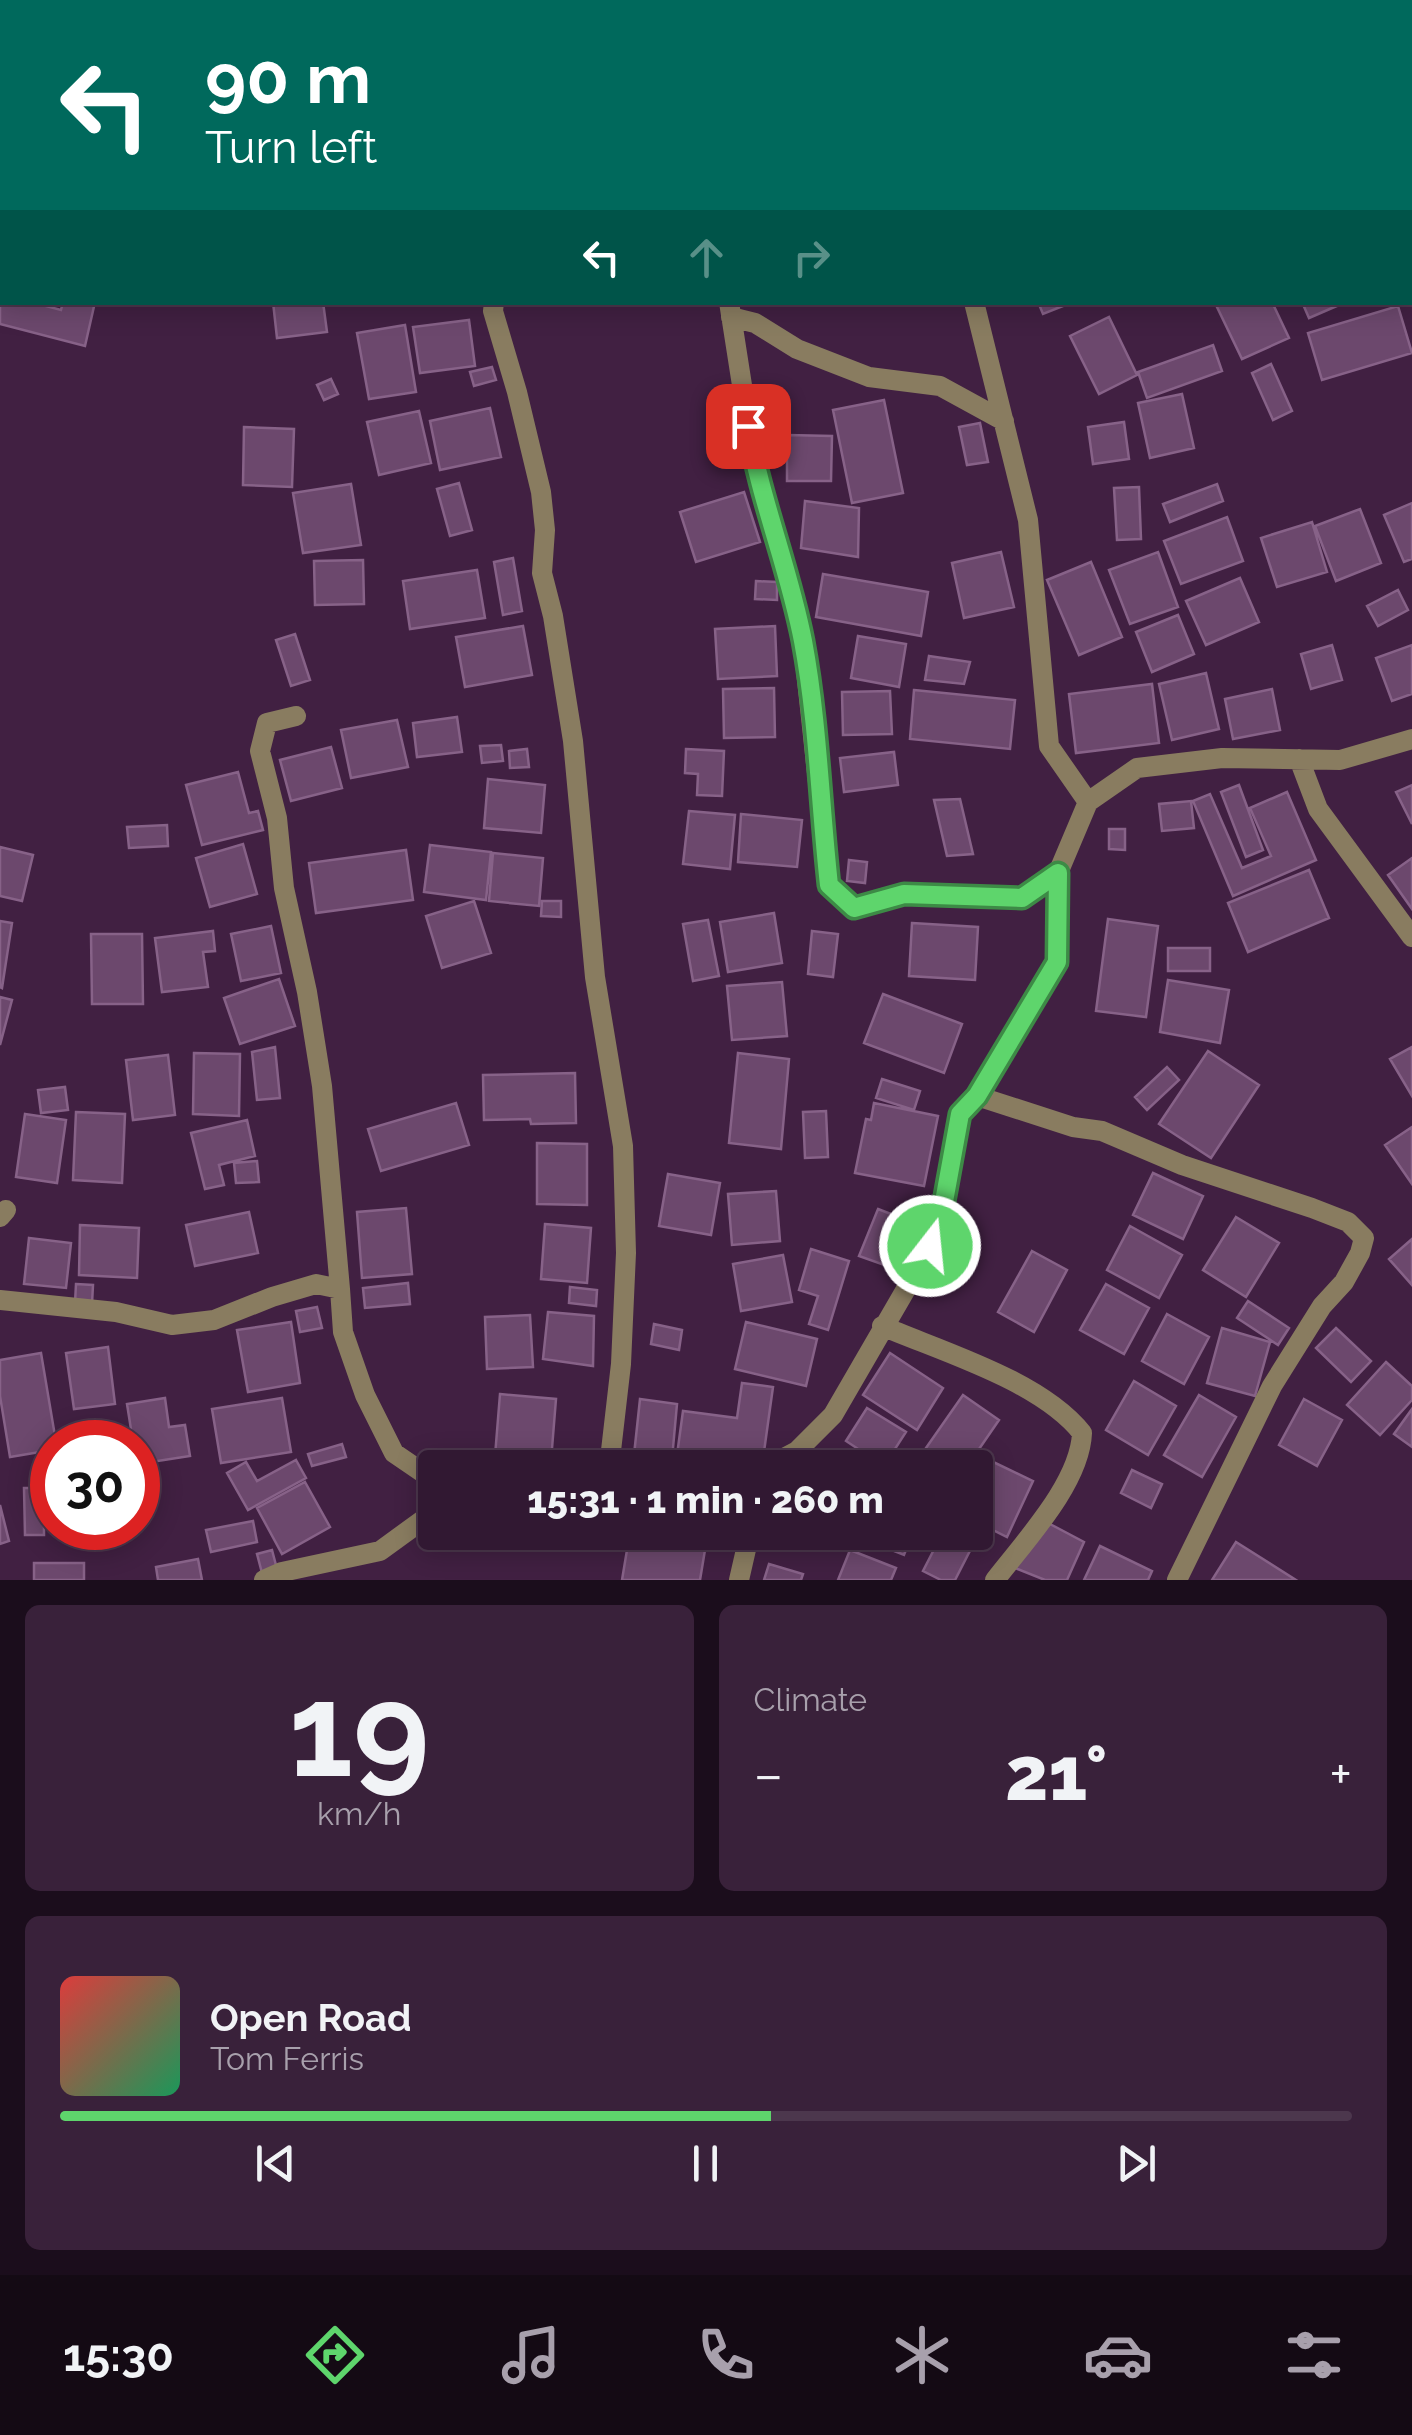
<!DOCTYPE html>
<meta charset="utf-8">
<style>
body{margin:0;font-family:Raleway,sans-serif;background:#39213a;color:#f1f3f6;height:100vh;display:flex;flex-direction:column;font-size:38px;white-space:nowrap}
*{box-sizing:border-box;margin:0}
p{font-size:32px;color:#a8a0ac}
.icon{flex:none;width:55px;height:55px;fill:none;stroke:currentColor;stroke-width:2;stroke-linecap:round;stroke-linejoin:round}
.map{position:relative;height:1580px;overflow:hidden}
.drawer{display:flex;flex-direction:column;gap:25px;padding:25px;background:#1b0d1c;flex:1}
.drawer>*{flex:none}
.hud{position:absolute;left:0px;top:0px;width:1412px;height:305px;box-shadow:0 5px 25px #0003,0 0 0 2px #4c374d;background:#00695c;color:#fff;overflow:hidden}
.speed{position:absolute;left:30px;top:1420px;display:flex;gap:20px;font-size:50px;font-weight:700;text-align:center}
.speed>*{display:grid;place-content:center;width:130px;height:130px;border-radius:50%;background:#311832;box-shadow:0 5px 25px #0003,0 0 0 2px #4c374d;line-height:1}
.speed .limit{border:15px solid #d22;background:#fff;color:#111}
.pin{position:absolute;display:grid;place-items:center;width:85px;height:85px;color:#fff;margin:-42px;border-radius:20px;box-shadow:0 5px 15px #0006}
.me{position:absolute;width:110px;margin:-55px;rotate:16deg;stroke-linejoin:round;filter:drop-shadow(0 0 8px #0008)}
.turn{display:flex;align-items:center;gap:35px;height:210px;padding:0 40px;font-size:45px}
.turn .icon{width:130px;height:130px;stroke-width:2.5}
.turn b{display:block;font-size:70px;line-height:85px}
.lanes{display:flex;align-items:center;height:95px;padding:0 40px;background:#0003;justify-content:center;gap:50px;direction:ltr}
.lanes .off{opacity:.35}
.big{font-size:75px;font-weight:800;line-height:1.1}
.drawer .widget{flex:1;display:flex;flex-direction:column;justify-content:center;gap:15px;min-width:0;padding:0 35px;border-radius:15px;background:#39213a}
.drawer .dial{align-items:center;gap:0}
.dial b{font-size:130px;line-height:1}
.song{display:flex;align-items:center;gap:30px}
.cover{width:120px;height:120px;border-radius:15px;background:linear-gradient(135deg,hsl(0 70% 55%),hsl(150 70% 35%))}
.played{height:10px;border-radius:5px;background:linear-gradient(90deg,#5ed56c 55%,#4c374d 55%)}
.keys{display:flex;justify-content:space-around;direction:ltr}
.heat{display:flex;justify-content:space-between;align-items:center;font-size:55px;direction:ltr}
.drawer .tiles{flex:1;display:grid;gap:25px;grid-template-columns:1fr 1fr}
.widget:last-child{grid-column:span 2}
.trip{position:absolute;left:418px;top:1450px;width:575px;height:100px;border-radius:10px;background:#311832;box-shadow:0 5px 25px #0003,0 0 0 2px #4c374d;font-weight:800;line-height:100px;text-align:center}
.tab-bar{display:flex;height:160px;justify-content:space-around;align-items:center;background:#140a14;color:#a8a0ac}
.tab-bar .icon{width:70px;height:70px}
.tab-bar .active{color:#5ed56c}
.tab-bar b{font-size:45px;color:#f1f3f6}
.map>svg:first-child{display:block}
.lines{fill:none;stroke-linecap:round;stroke-linejoin:round}
.stream{stroke:#2f6534;stroke-width:9}
.building{fill:#6c486d;stroke:#876288;stroke-width:2.5}
.minor{stroke:#897c60;stroke-width:20}
.route-casing{stroke:#3d8a46;stroke-width:25}
.route{stroke:#5ed56c;stroke-width:18}
</style>
<div class="map">
<svg width="1412" height="1580" viewBox="0 0 1412 1580">
<rect width="100%" height="100%" fill="#412042"/>
<g class="lines">
<path class="stream" d="M90,2L93,0
M0,65L2,63"/>
</g>
<path class="building" d="M1412,62V145L1410,142Z
M0,294L2,302H31L61,310L63,302H95L85,346L0,324Z
M273,302H323L327,332L277,338Z
M1038,302H1073L1043,314Z
M1227,302H1272L1289,338L1242,359L1217,307Z
M1302,302H1346L1309,318Z
M1398,306L1412,353L1322,380L1308,333Z
M1109,317L1137,375L1099,394L1070,336Z
M469,320L475,366L420,373L413,327Z
M405,325L416,392L369,399L357,333Z
M1213,345L1222,371L1147,398L1138,372Z
M1271,364L1292,411L1273,420L1252,373Z
M492,367L496,380L474,386L470,372Z
M331,379L338,394L324,400L317,385Z
M1182,394L1194,448L1150,458L1138,403Z
M884,400L903,493L852,503L833,410Z
M490,408L501,457L440,470L430,421Z
M419,411L431,463L379,475L367,422Z
M1124,422L1129,459L1093,464L1088,427Z
M980,423L988,462L967,465L959,427Z
M244,427L294,429L292,487L243,485Z
M787,435L832,436L831,481H787Z
M459,483L472,530L450,536L437,489Z
M351,484L361,545L303,553L293,493Z
M1217,484L1223,501L1170,522L1163,504Z
M1139,487L1141,539L1117,540L1114,488Z
M744,492L760,542L696,562L680,512Z
M805,501L859,508L858,557L801,548Z
M1412,503V559L1404,562L1384,515Z
M1360,509L1381,563L1336,581L1315,526Z
M1227,517L1243,561L1181,584L1164,541Z
M1312,522L1327,572L1277,587L1261,538Z
M1001,552L1014,607L964,618L952,563Z
M1158,552L1178,607L1130,624L1109,570Z
M513,558L522,611L503,615L494,562Z
M363,560L364,604L315,605L314,561Z
M1091,562L1122,637L1079,655L1047,580Z
M477,570L485,618L410,629L403,581Z
M823,574L928,592L921,636L816,617Z
M1240,578L1259,622L1206,645L1186,601Z
M756,581L777,582V600L755,599Z
M1398,590L1408,610L1378,626L1367,606Z
M1178,615L1194,654L1152,672L1136,632Z
M523,626L532,675L465,687L456,637Z
M775,626L777,676L718,679L715,629Z
M295,634L310,680L291,686L276,640Z
M858,636L906,644L899,687L851,678Z
M1332,645L1342,680L1311,689L1301,654Z
M1412,645V694L1392,701L1376,658Z
M929,656L970,662L964,684L925,680Z
M1206,673L1219,729L1172,740L1159,684Z
M1152,684L1159,743L1076,753L1069,694Z
M774,688L775,737L724,738L723,689Z
M1272,689L1280,730L1233,739L1225,699Z
M914,690L1015,700L1010,749L910,739Z
M890,691L892,734L843,735L842,692Z
M457,717L462,752L417,757L413,723Z
M397,720L408,767L351,778L341,730Z
M501,745L503,761L482,763L480,746Z
M331,747L342,788L291,801L280,760Z
M527,749L529,767L510,768L509,751Z
M686,749L724,751L722,796L697,795L698,774L685,773Z
M894,752L898,785L844,792L840,758Z
M238,772L249,813L258,811L263,830L202,845L186,785Z
M488,779L545,785L541,833L484,828Z
M1239,785L1263,850L1246,857L1221,792Z
M1412,785V824L1396,792Z
M1287,792L1316,860L1233,896L1193,801L1210,794L1242,868L1271,856L1250,808Z
M960,799L973,854L947,856L934,800Z
M1191,801L1194,828L1162,831L1159,804Z
M689,811L735,815L730,869L683,864Z
M741,814L802,820L797,867L738,862Z
M167,825L168,846L129,848L127,827Z
M1109,829H1125V850L1109,849Z
M243,844L257,894L210,907L196,858Z
M430,845L491,852L486,900L424,892Z
M0,847L33,855L22,901L0,896Z
M406,850L413,900L316,913L309,863Z
M493,853L543,858L539,906L489,901Z
M1412,858V909L1388,875Z
M849,860L867,862L865,883L847,881Z
M1309,870L1329,918L1248,952L1228,903Z
M474,901L491,953L442,968L426,916Z
M542,901H561V917L541,916Z
M774,913L782,963L728,972L720,922Z
M1108,919L1158,926L1146,1017L1096,1011Z
M708,920L719,976L693,981L683,924Z
M0,921L12,923L2,988L0,987Z
M912,923L978,927L975,980L909,976Z
M271,926L281,973L241,981L231,934Z
M213,931L215,951L203,952L208,987L162,992L155,938Z
M812,931L838,934L833,977L808,974Z
M91,934H142L143,1004H92Z
M1168,948H1210V971H1168Z
M279,979L295,1026L240,1044L224,998Z
M1168,980L1229,990L1220,1043L1160,1032Z
M782,982L787,1036L732,1040L727,986Z
M883,994L962,1024L944,1073L864,1043Z
M0,997L12,1000L0,1045Z
M275,1047L280,1098L257,1100L252,1052Z
M1412,1047V1096L1390,1059Z
M1208,1051L1259,1085L1211,1158L1159,1124Z
M194,1053L240,1054L239,1116L193,1114Z
M738,1053L789,1059L781,1149L729,1143Z
M168,1055L175,1115L133,1120L126,1060Z
M1167,1067L1179,1080L1147,1110L1135,1097Z
M575,1073L576,1123L531,1124L530,1119L484,1120L483,1075Z
M882,1079L920,1091L914,1110L876,1098Z
M65,1087L68,1110L41,1113L38,1090Z
M456,1103L469,1145L381,1171L368,1129Z
M874,1103L938,1116L924,1186L855,1173L866,1119L871,1120Z
M826,1111L828,1157L805,1158L803,1112Z
M76,1112L125,1114L122,1183L73,1180Z
M25,1114L66,1120L57,1183L16,1177Z
M247,1120L255,1156L219,1165L224,1185L205,1189L191,1133Z
M1412,1127V1184L1385,1145Z
M537,1143L587,1144V1205L537,1204Z
M257,1161L259,1182L236,1183L234,1163Z
M1153,1173L1203,1196L1183,1239L1133,1215Z
M668,1174L720,1183L711,1235L659,1226Z
M776,1191L780,1241L732,1245L728,1194Z
M406,1208L412,1274L362,1278L357,1212Z
M878,1209L904,1219L887,1266L859,1256Z
M249,1212L258,1253L195,1266L186,1225Z
M1236,1217L1279,1243L1246,1297L1203,1270Z
M545,1224L591,1228L587,1283L541,1279Z
M80,1225L139,1228L137,1278L79,1275Z
M1130,1226L1182,1255L1159,1298L1107,1270Z
M29,1238L71,1243L66,1288L24,1284Z
M1412,1239V1285L1389,1259Z
M811,1249L849,1261L828,1330L809,1324L818,1296L799,1290Z
M1032,1251L1067,1270L1034,1332L998,1312Z
M783,1255L792,1302L741,1311L733,1264Z
M408,1283L410,1304L365,1308L363,1288Z
M76,1284L93,1285L92,1304L75,1303Z
M1106,1284L1149,1308L1124,1354L1080,1330Z
M570,1287L597,1290L596,1306L569,1303Z
M1248,1301L1289,1328L1278,1345L1237,1318Z
M317,1307L322,1328L300,1332L296,1311Z
M548,1312L594,1316L593,1366L543,1359Z
M1167,1314L1209,1337L1184,1384L1142,1361Z
M530,1315L533,1367L487,1369L485,1317Z
M291,1322L300,1383L248,1392L237,1330Z
M746,1322L817,1339L806,1386L735,1369Z
M654,1324L682,1330L679,1350L651,1344Z
M1222,1328L1270,1342L1255,1396L1207,1383Z
M1336,1328L1371,1361L1351,1382L1316,1348Z
M108,1347L115,1404L74,1409L66,1353Z
M41,1353L56,1442H52V1450L10,1457L0,1396V1360Z
M890,1353L943,1388L917,1430L863,1395Z
M1386,1362L1412,1386V1400L1380,1435L1347,1405Z
M1134,1381L1176,1406L1148,1455L1106,1430Z
M742,1383L773,1387L762,1466L677,1455L683,1411L737,1418Z
M500,1394L556,1399L551,1461L495,1456Z
M963,1395L999,1420L966,1468H912Z
M1199,1395L1236,1417L1202,1477L1164,1455Z
M165,1398L169,1427L185,1425L190,1456L138,1464V1442H133L127,1404Z
M282,1398L291,1452L221,1463L212,1409Z
M640,1399L677,1404L672,1459L634,1455Z
M1304,1399L1342,1420L1317,1466L1279,1445Z
M867,1408L906,1432L884,1466L846,1441Z
M1412,1409V1447L1394,1434Z
M342,1444L346,1457L312,1466L308,1454Z
M576,1456L591,1461L589,1468H571Z
M987,1459L1033,1481L1007,1537L975,1521V1485Z
M296,1460L306,1478L248,1510L227,1473L246,1462L257,1481Z
M1132,1470L1162,1484L1151,1508L1121,1493Z
M305,1482L330,1527L282,1554L257,1508Z
M24,1488H44V1535H25Z
M0,1505L9,1541L0,1544Z
M253,1521L257,1542L211,1552L206,1530Z
M1048,1523L1084,1542L1067,1580H1045L1015,1568Z
M630,1532L706,1544L700,1580H622Z
M863,1532H913L904,1555L861,1538Z
M943,1532H963L976,1539L955,1580H941L923,1571Z
M1236,1542L1296,1580H1212Z
M1100,1546L1152,1571L1148,1580H1084Z
M272,1550L277,1569L262,1573L257,1554Z
M850,1550L896,1568L891,1580H838Z
M198,1559L202,1580H158L156,1567Z
M34,1563H84V1580H34Z
M769,1564L803,1574L801,1580H764Z"/>
<g class="lines">
<path class="minor" d="M646,0L647,2
M959,0L960,2
M364,2L365,0
M1410,10L1412,13
M0,146H2
M1410,295L1412,297
M494,302L493,311L517,392L541,492L545,530L542,573L553,616L573,741L595,977L623,1146L626,1253L621,1364L609,1468
M729,302L754,462L784,560L803,643L829,885L854,908L904,894L1022,898L1058,873
M974,302L1028,520L1049,746L1088,802
M731,317L755,323L797,349L869,377L940,386L1004,421
M296,716L267,723L260,751L277,818L284,888L307,992L322,1086L340,1289
M1299,759L1318,809L1412,937
M977,1096L1057,963L1058,873L1088,802L1137,768L1222,758L1340,760L1412,739
M0,1217L6,1210
M0,1300L116,1312L172,1325L214,1320L272,1297L316,1284L340,1289L343,1332L365,1395L394,1453L435,1481
M882,1326C943,1352 1041,1381 1082,1433C1080,1483 1025,1541 995,1580
M765,1468L797,1451L833,1415L931,1246L943,1207L960,1114L977,1096L1073,1127L1102,1131L1182,1165L1312,1208L1348,1222L1364,1238L1360,1253L1344,1282L1322,1306L1272,1386L1177,1580
M264,1580L282,1572L380,1551L435,1511
M739,1580L750,1532"/>
</g>
<g class="lines">
<g class="route-casing">
<path id="route" d="M748,426C760,499 789,568 803,641C818,721 820,804 829,885L854,908L904,894L1022,898L1058,873L1057,962L977,1096L960,1114L943,1207L930,1246"/>
</g>
<use href="#route" class="route"/>
</g>
</svg>
<div class="speed"><div class="limit">30</div></div>
<div class="pin" style="left:748px;top:426px;background:#d93025"><svg class="icon" aria-label="arrive" viewBox="0 0 24 24"><path d="M6 21V4h12l-3 4 3 4H6"/></svg></div>
<svg class="me" style="left:930px;top:1246px" viewBox="-20 -20 40 40"><circle r="17" fill="#5ed56c" stroke="#fff" stroke-width="3"/><path d="M0-11L8 9 0 5-8 9z" fill="#fff"/></svg>
<div class="trip">15:31 · 1 min · 260 m</div>
<div class="hud">
<div class="turn"><svg class="icon" aria-label="left" viewBox="0 0 24 24"><path d="M17 20v-9H6M10 6l-5 5 5 5"/></svg><div><b>90 m</b>Turn left</div></div>
<div class="lanes"><svg class="icon" aria-label="left" viewBox="0 0 24 24"><path d="M17 20v-9H6M10 6l-5 5 5 5"/></svg><svg class="icon off" aria-label="ahead" viewBox="0 0 24 24"><path d="M12 20V5M6 11l6-6 6 6"/></svg><svg class="icon off" aria-label="right" viewBox="0 0 24 24"><path d="M7 20v-9h11M14 6l5 5-5 5"/></svg></div>
</div>
</div>
<section class="drawer">
<div class="tiles">
<div class="widget dial"><b>19</b><p>km/h</p></div>
<div class="widget"><p>Climate</p>
<div class="heat"><a>−</a><b class="big">21°</b><a>+</a></div>
</div>
<div class="widget">
<div class="song"><i class="cover"></i><div><b>Open Road</b><p>Tom Ferris</p></div></div>
<div class="played"></div>
<div class="keys"><svg class="icon" aria-label="previous" viewBox="0 0 24 24"><path d="M18 5L8 12l10 7zM5 5v14"/></svg><svg class="icon" aria-label="pause" viewBox="0 0 24 24"><path d="M8 5v14M16 5v14"/></svg><svg class="icon" aria-label="next" viewBox="0 0 24 24"><path d="M6 5l10 7-10 7zM19 5v14"/></svg></div>
</div>
</div>
</section>
<nav class="tab-bar">
<b>15:30</b>
<svg class="icon active" aria-label="directions" viewBox="0 0 24 24"><path d="M12 3l9 9-9 9-9-9zM9 14v-3h6M13 9l2 2-2 2"/></svg>
<svg class="icon" aria-label="music" viewBox="0 0 24 24"><path d="M9 18V5l10-2v13"/><circle cx="6" cy="18" r="3"/><circle cx="16" cy="16" r="3"/></svg>
<svg class="icon" aria-label="phone" viewBox="0 0 24 24"><path d="M5 4h4l2 5-3 2q2 4 5 5l2-3 5 2v4C11 20 4 13 5 4z"/></svg>
<svg class="icon" aria-label="climate" viewBox="0 0 24 24"><path d="M12 3v18M4 7l16 10M4 17L20 7"/></svg>
<svg class="icon" aria-label="car" viewBox="0 0 24 24"><path d="M5 17H2v-5l4-1 3-4h7l3 4 3 1v5h-3M9 17h6M6 11h13"/><circle cx="7" cy="17" r="2"/><circle cx="17" cy="17" r="2"/></svg>
<svg class="icon" aria-label="filters" viewBox="0 0 24 24"><path d="M4 7h16M4 17h16"/><circle cx="9" cy="7" r="2"/><circle cx="15" cy="17" r="2"/></svg>
</nav>
